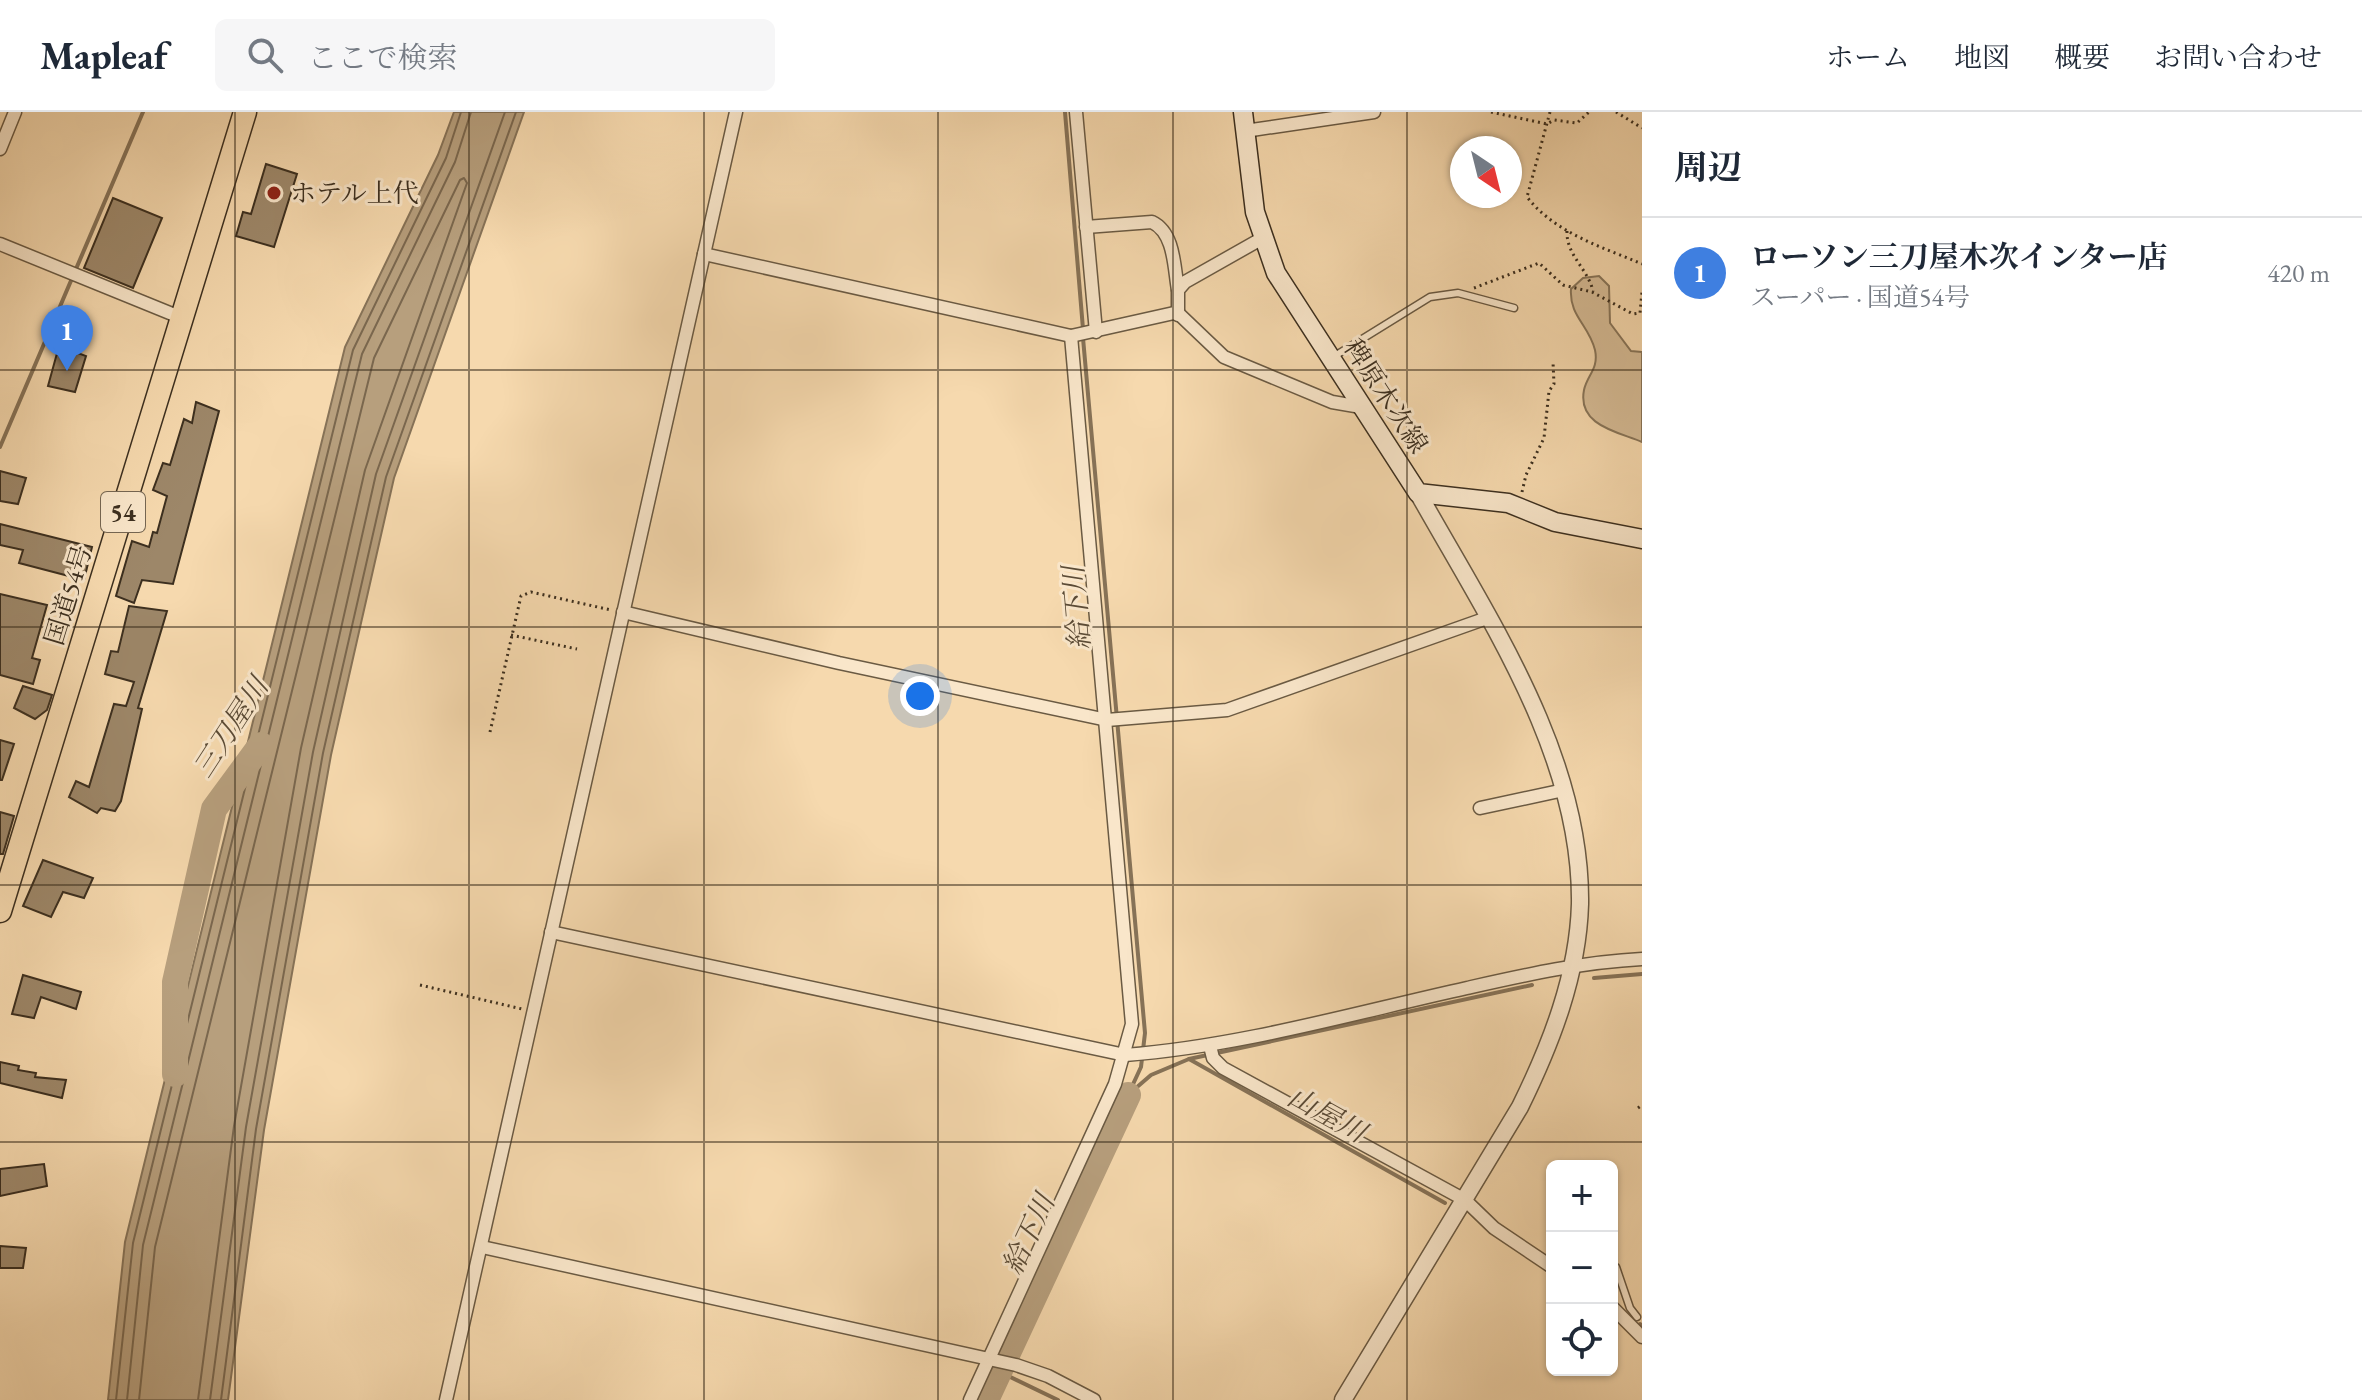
<!DOCTYPE html>
<html lang="ja">
<head>
<meta charset="utf-8">
<style>
  :root { --surface:#fff; --page:#f6f6f7; --text:#1f2937; --muted:#747a83; --line:#e0e1e3; --accent:#111827 }
  body { margin:0; font-family:"EB Garamond","Noto Serif JP",serif; background:var(--page); color:var(--text) }
  .controls { position:absolute; right:24px; bottom:24px; display:grid; overflow:hidden; border-radius:12px; box-shadow:0 2px 6px #0004 }
  .controls button { width:72px; height:72px; display:grid; place-items:center; padding:0; border:0; border-bottom:2px solid var(--line); background:var(--surface); color:var(--text); font:40px sans-serif }
  .compass { position:absolute; left:1450px; top:24px; width:72px; height:72px; border-radius:50%; background:var(--surface); box-shadow:0 2px 6px #0004; rotate:145deg }
  .you { position:absolute; left:920px; top:584px; width:28px; height:28px; margin:-20px; border:6px solid #fff; border-radius:50%; background:#1a73e8; box-shadow:0 0 0 12px #1a73e833 }
  .badge { display:grid; place-items:center; width:52px; height:52px; border-radius:50%; background:var(--accent); color:#fff; font-size:26px; font-weight:700 }
  .pin { position:absolute; translate:-50% -66px; filter:drop-shadow(0 2px 4px #0008) }
  .pin::after { content:''; position:absolute; top:42px; width:28px; height:24px; background:inherit; clip-path:polygon(0 0,100% 0,50% 100%) }
  .list { margin:0; padding:0; list-style:none }
  h2 { display:flex; justify-content:space-between; align-items:center; height:104px; margin:0; padding:0 32px; font-size:34px }
  h2 small { font-size:26px; font-weight:400; color:var(--muted) }
  .list li { display:grid; grid-template-columns:52px 1fr auto; gap:24px; align-items:center; box-sizing:border-box; height:112px; padding:0 32px; border-top:2px solid var(--line) }
  .list b { display:block; font-size:30px; white-space:nowrap }
  .list p { margin:0; font-size:26px; white-space:nowrap; color:var(--muted) }
  .list em { font-size:26px; font-style:normal; color:var(--muted) }
  .icon { flex:none; width:44px; height:44px; fill:none; stroke:currentColor; stroke-width:2; stroke-linecap:round; stroke-linejoin:round }
  .map { position:relative; flex:none; width:1642px; height:1288px; overflow:hidden }
  header { display:flex; align-items:center; gap:48px; box-sizing:border-box; height:112px; padding:0 40px; background:var(--surface); border-bottom:2px solid var(--line) }
  header strong { font-size:38px }
  nav { display:flex; gap:44px; margin-inline-start:auto; font-size:28px }
  .search { width:560px; height:72px; background:var(--page); display:flex; align-items:center; gap:20px; box-sizing:border-box; padding:0 28px; border-radius:12px; color:var(--muted); font-size:30px }
  main { display:flex }
  aside { flex:1; background:var(--surface) }
  .map>svg:first-child { display:block }
  .green { fill:#d6bc96; stroke:#89765a; stroke-width:2 }
  .water { fill:#b79f7d; stroke:#867257; stroke-width:2 }
  .lines { fill:none; stroke-linecap:round; stroke-linejoin:round }
  .shore { stroke:#7a674e; stroke-width:2 }
  .stream { stroke:#867257; stroke-width:4 }
  .river { stroke:#b79f7d; stroke-width:26 }
  .building { fill:#9d8769; stroke:#3c2f1f; stroke-width:2 }
  .service-casing { stroke:#6a5a43; stroke-width:9 }
  .minor-casing { stroke:#6a5a43; stroke-width:15 }
  .tertiary-casing { stroke:#6a5a43; stroke-width:19 }
  .secondary-casing { stroke:#3c2f1f; stroke-width:21 }
  .trunk-casing { stroke:#3c2f1f; stroke-width:25 }
  .path { stroke:#3c2f1f; stroke-width:3; stroke-dasharray:2 4; stroke-linecap:butt }
  .service { stroke:#f9e6ca; stroke-width:6 }
  .minor { stroke:#f9e6ca; stroke-width:12 }
  .tertiary { stroke:#f9e6ca; stroke-width:16 }
  .secondary { stroke:#f9e6ca; stroke-width:18 }
  .trunk { stroke:#f6d9ae; stroke-width:22 }
  .grid { fill:none; stroke:#3c2f1f; stroke-width:2; stroke-opacity:0.55 }
  .poi-dot { fill:#8f2418; stroke:#f9e6ca; stroke-width:3 }
  .labels { text-anchor:middle; dominant-baseline:central; stroke-width:6; stroke-linejoin:round; paint-order:stroke }
  .shield { fill:#f9e6ca; stroke:#756652; stroke-width:2 }
  .shield-label { font-size:24px; font-weight:bold; fill:#3c2f1f }
  .poi-label { font-size:26px; fill:#3c2f1f; stroke:#f9e6ca; text-anchor:start }
  .street-label { font-size:26px; fill:#3c2f1f; stroke:#f9e6ca }
  .water-label { font-size:28px; font-style:italic; fill:#5b4b36; stroke:#f9e6ca }
</style>
</head>
<body>
<header>
<strong>Mapleaf</strong>
<div class="search"><svg class="icon" aria-label="search" viewBox="0 0 24 24"><circle cx="10" cy="10" r="6"/><path d="M15 15l6 6"/></svg>ここで検索</div>
<nav><a>ホーム</a><a>地図</a><a>概要</a><a>お問い合わせ</a></nav>
</header>
<main>
<div class="map">
<svg width="1642" height="1288" viewBox="0 0 1642 1288">
  <rect width="100%" height="100%" fill="#f6d9ae"/>
  <filter id="stains"><feTurbulence type="fractalNoise" baseFrequency=".0025" numOctaves="4"/><feColorMatrix values="0 0 0 0 .2 0 0 0 0 .09 0 0 0 0 .02 0 0 0 .5 -.17"/></filter>
  <radialGradient id="worn" r=".72"><stop offset=".6" stop-color="#630" stop-opacity="0"/><stop offset="1" stop-color="#630" stop-opacity=".3"/></radialGradient>
  <!-- green -->
  <path class="green" d="M 1599,164 L 1609,174 L 1610,211 L 1631,239 L 1642,240 L 1642,330 C 1619,320 1577,314 1584,278 C 1587,263 1599,257 1595,238 C 1589,213 1569,204 1571,177 L 1583,166 Z"/>
  <!-- water -->
  <path class="water" d="M 454,0 L 524,0 L 394,366 L 331,643 L 264,1018 L 228,1288 L 108,1288 L 125,1130 L 345,235 L 438,43 Z"/>
  <g class="lines">
    <!-- shore -->
    <g class="shore">
      <path d="M 116,1288 L 133,1131 L 353,238 L 446,46 L 461,0"/>
      <path d="M 127,1288 L 143,1133 L 362,242 L 455,50 L 471,0"/>
      <path d="M 139,1288 L 155,1135 L 374,246 L 460,68 L 464,66 L 467,71 L 365,358 L 301,636 L 234,1014 L 198,1288"/>
      <path d="M 210,1288 L 246,1015 L 313,640 L 376,362 L 505,0"/>
      <path d="M 221,1288 L 256,1017 L 323,641 L 386,365 L 516,0"/>
    </g>
    <!-- stream -->
    <g class="stream">
      <path d="M 1065,0 L 1083,217"/>
      <path d="M 1083,226 L 1145,921 L 1141,955 L 1128,983"/>
      <path d="M 0,335 L 143,0"/>
      <path d="M 1594,866 L 1642,862"/>
      <path d="M 1189,947 L 1445,1091"/>
      <path d="M 1129,982 L 1151,963 L 1189,947 L 1532,873"/>
      <path d="M 1640,1212 L 1642,1214"/>
      <path d="M 998,1259 L 1058,1288"/>
    </g>
    <!-- river -->
    <g class="river">
      <path d="M 175,962 L 175,870 L 214,697 L 261,633"/>
      <path d="M 986,1288 L 1128,983"/>
    </g>
  </g>
  <!-- building -->
  <g class="building">
    <path d="M 266,52 L 297,62 L 274,135 L 236,124 L 243,100 L 251,102 Z"/>
    <path d="M 113,86 L 162,106 L 133,176 L 84,156 Z"/>
    <path d="M 59,234 L 86,244 L 75,280 L 48,274 Z"/>
    <path d="M 196,290 L 219,299 L 173,472 L 142,468 L 134,491 L 116,484 L 132,429 L 149,435 L 153,420 L 157,421 L 167,384 L 153,378 L 163,351 L 170,353 L 184,307 L 192,311 Z"/>
    <path d="M 0,359 L 26,366 L 18,392 L 0,389 Z"/>
    <path d="M 0,412 L 92,435 L 84,468 L 19,451 L 23,438 L 0,433 Z"/>
    <path d="M 0,482 L 47,493 L 32,546 L 40,548 L 33,572 L 0,563 Z"/>
    <path d="M 129,494 L 167,499 L 138,596 L 142,597 L 121,689 L 115,699 L 101,696 L 97,701 L 69,685 L 76,669 L 89,675 L 114,592 L 126,594 L 134,570 L 105,562 L 111,539 L 118,540 Z"/>
    <path d="M 23,574 L 52,583 L 47,598 L 35,607 L 14,596 Z"/>
    <path d="M 0,628 L 14,632 L 2,668 L 0,668 Z"/>
    <path d="M 0,700 L 14,704 L 3,742 L 0,742 Z"/>
    <path d="M 43,748 L 93,766 L 84,786 L 63,780 L 51,805 L 23,794 Z"/>
    <path d="M 23,863 L 81,880 L 76,897 L 41,885 L 34,906 L 12,902 Z"/>
    <path d="M 0,950 L 19,954 L 18,958 L 36,961 L 35,965 L 66,968 L 62,986 L 0,971 Z"/>
    <path d="M 44,1052 L 47,1074 L 0,1084 L 0,1057 Z"/>
    <path d="M 0,1134 L 26,1136 L 23,1156 L 0,1156 Z"/>
  </g>
  <g class="lines">
    <!-- service casing -->
    <g class="service-casing">
      <g id="service">
        <path d="M 1333,245 L 1430,185 L 1458,181 L 1514,196"/>
        <path d="M 1616,1155 L 1630,1196 L 1637,1205"/>
      </g>
    </g>
    <!-- minor casing -->
    <g class="minor-casing">
      <g id="minor">
        <path d="M 1076,0 L 1096,220"/>
        <path d="M 1245,19 L 1374,0"/>
        <path d="M 0,37 L 15,0"/>
        <path d="M 1086,115 L 1152,110 C 1175,121 1174,156 1178,178"/>
        <path d="M 0,132 L 182,206"/>
        <path d="M 704,142 L 1071,224 L 1174,201 L 1180,203 L 1224,245 L 1332,290 L 1361,295"/>
        <path d="M 1178,203 L 1178,178 L 1185,170 L 1261,127"/>
        <path d="M 623,500 L 839,551 L 1107,608 L 1227,598 L 1487,506"/>
        <path d="M 1480,696 L 1564,678"/>
        <path d="M 551,820 L 1125,943 C 1241,934 1354,901 1467,876 C 1525,863 1582,850 1642,847"/>
        <path d="M 1210,934 L 1213,946 L 1223,956 L 1465,1088 L 1494,1116 L 1552,1155"/>
        <path d="M 482,1135 L 1016,1253 L 1048,1264 L 1094,1288"/>
        <path d="M 1612,1195 L 1642,1225"/>
        <path d="M 446,1288 L 736,0"/>
        <path d="M 970,1288 L 1115,972 L 1132,912 L 1071,224"/>
      </g>
    </g>
    <!-- tertiary casing -->
    <g class="tertiary-casing">
      <path id="tertiary" d="M 1343,1288 L 1520,995 C 1551,932 1578,863 1580,792 C 1582,643 1488,506 1418,381"/>
    </g>
    <!-- secondary casing -->
    <g class="secondary-casing">
      <path id="secondary" d="M 1243,0 L 1255,100 L 1276,161 L 1418,381 L 1508,391 L 1555,410 L 1642,427"/>
    </g>
    <!-- trunk casing -->
    <g class="trunk-casing">
      <path id="trunk" d="M 0,799 L 245,0"/>
    </g>
    <!-- path -->
    <g class="path">
      <path d="M 1491,0 L 1547,12 L 1554,8 L 1577,11 L 1589,0"/>
      <path d="M 1550,0 L 1527,85 C 1555,121 1602,135 1642,152"/>
      <path d="M 1616,0 L 1642,16"/>
      <path d="M 1567,119 C 1566,143 1588,157 1593,179"/>
      <path d="M 1474,176 L 1539,151 L 1563,173 L 1592,180 L 1633,202 L 1640,201 L 1642,180"/>
      <path d="M 1522,380 L 1526,363 L 1544,326 L 1549,279 L 1554,272 L 1553,250"/>
      <path d="M 511,523 L 577,537"/>
      <path d="M 490,620 L 521,484 L 531,480 L 611,498"/>
      <path d="M 420,873 L 522,897"/>
      <path d="M 1638,996 L 1642,993"/>
    </g>
    <!-- service -->
    <use href="#service" class="service"/>
    <!-- minor -->
    <use href="#minor" class="minor"/>
    <!-- tertiary -->
    <use href="#tertiary" class="tertiary"/>
    <!-- secondary -->
    <use href="#secondary" class="secondary"/>
    <!-- trunk -->
    <use href="#trunk" class="trunk"/>
  </g>
  <!-- grid -->
  <path class="grid" d="M 235,0 L 235,1288M 469,0 L 469,1288M 704,0 L 704,1288M 938,0 L 938,1288M 1173,0 L 1173,1288M 1407,0 L 1407,1288M 0,258 L 1642,258M 0,515 L 1642,515M 0,773 L 1642,773M 0,1030 L 1642,1030"/>
  <!-- markers -->
  <circle class="poi-dot" cx="274" cy="81" r="8"/>
  <g class="labels">
    <!-- shield labels -->
    <rect class="shield" x="101" y="380" width="44" height="40" rx="6"/>
    <g class="shield-label">
      <text x="123" y="400">54</text>
    </g>
    <!-- poi labels -->
    <g class="poi-label">
      <text x="290" y="81">ホテル上代</text>
    </g>
    <!-- street labels -->
    <g class="street-label">
      <text transform="translate(1386 284) rotate(57)">稗原木次線</text>
      <text transform="translate(68 483) rotate(-73)">国道54号</text>
    </g>
    <!-- water labels -->
    <g class="water-label">
      <text transform="translate(1076 496) rotate(-95)">給下川</text>
      <text transform="translate(230 615) rotate(-57)">三刀屋川</text>
      <text transform="translate(1327 1002) rotate(29)">山屋川</text>
      <text transform="translate(1028 1122) rotate(-65)">給下川</text>
    </g>
  </g>
  <rect width="100%" height="100%" filter="url(#stains)"/>
  <rect width="100%" height="100%" fill="url(#worn)"/>
</svg>
<div class="controls">
<button>+</button>
<button>−</button>
<button><svg class="icon" aria-label="locate" viewBox="0 0 24 24"><circle cx="12" cy="12" r="6"/><path d="M12 2v4M12 18v4M2 12h4M18 12h4"/></svg></button>
</div>
<svg class="compass" viewBox="-18 -18 36 36"><path d="M0-13l5 13h-10z" fill="#e53935"/><path d="M0 13l5-13h-10z" fill="#747a83"/></svg>
<div class="you"></div>
<div class="pin badge" style="left:67px;top:259px;background:#3f7fe0">1</div>
</div>
<aside>
<h2>周辺<small></small></h2>
<ul class="list">
<li><span class="badge" style="background:#3f7fe0">1</span><div><b>ローソン三刀屋木次インター店</b><p>スーパー · 国道54号</p></div><em>420 m</em></li>
</ul>
</aside>
</main>
</body>
</html>
